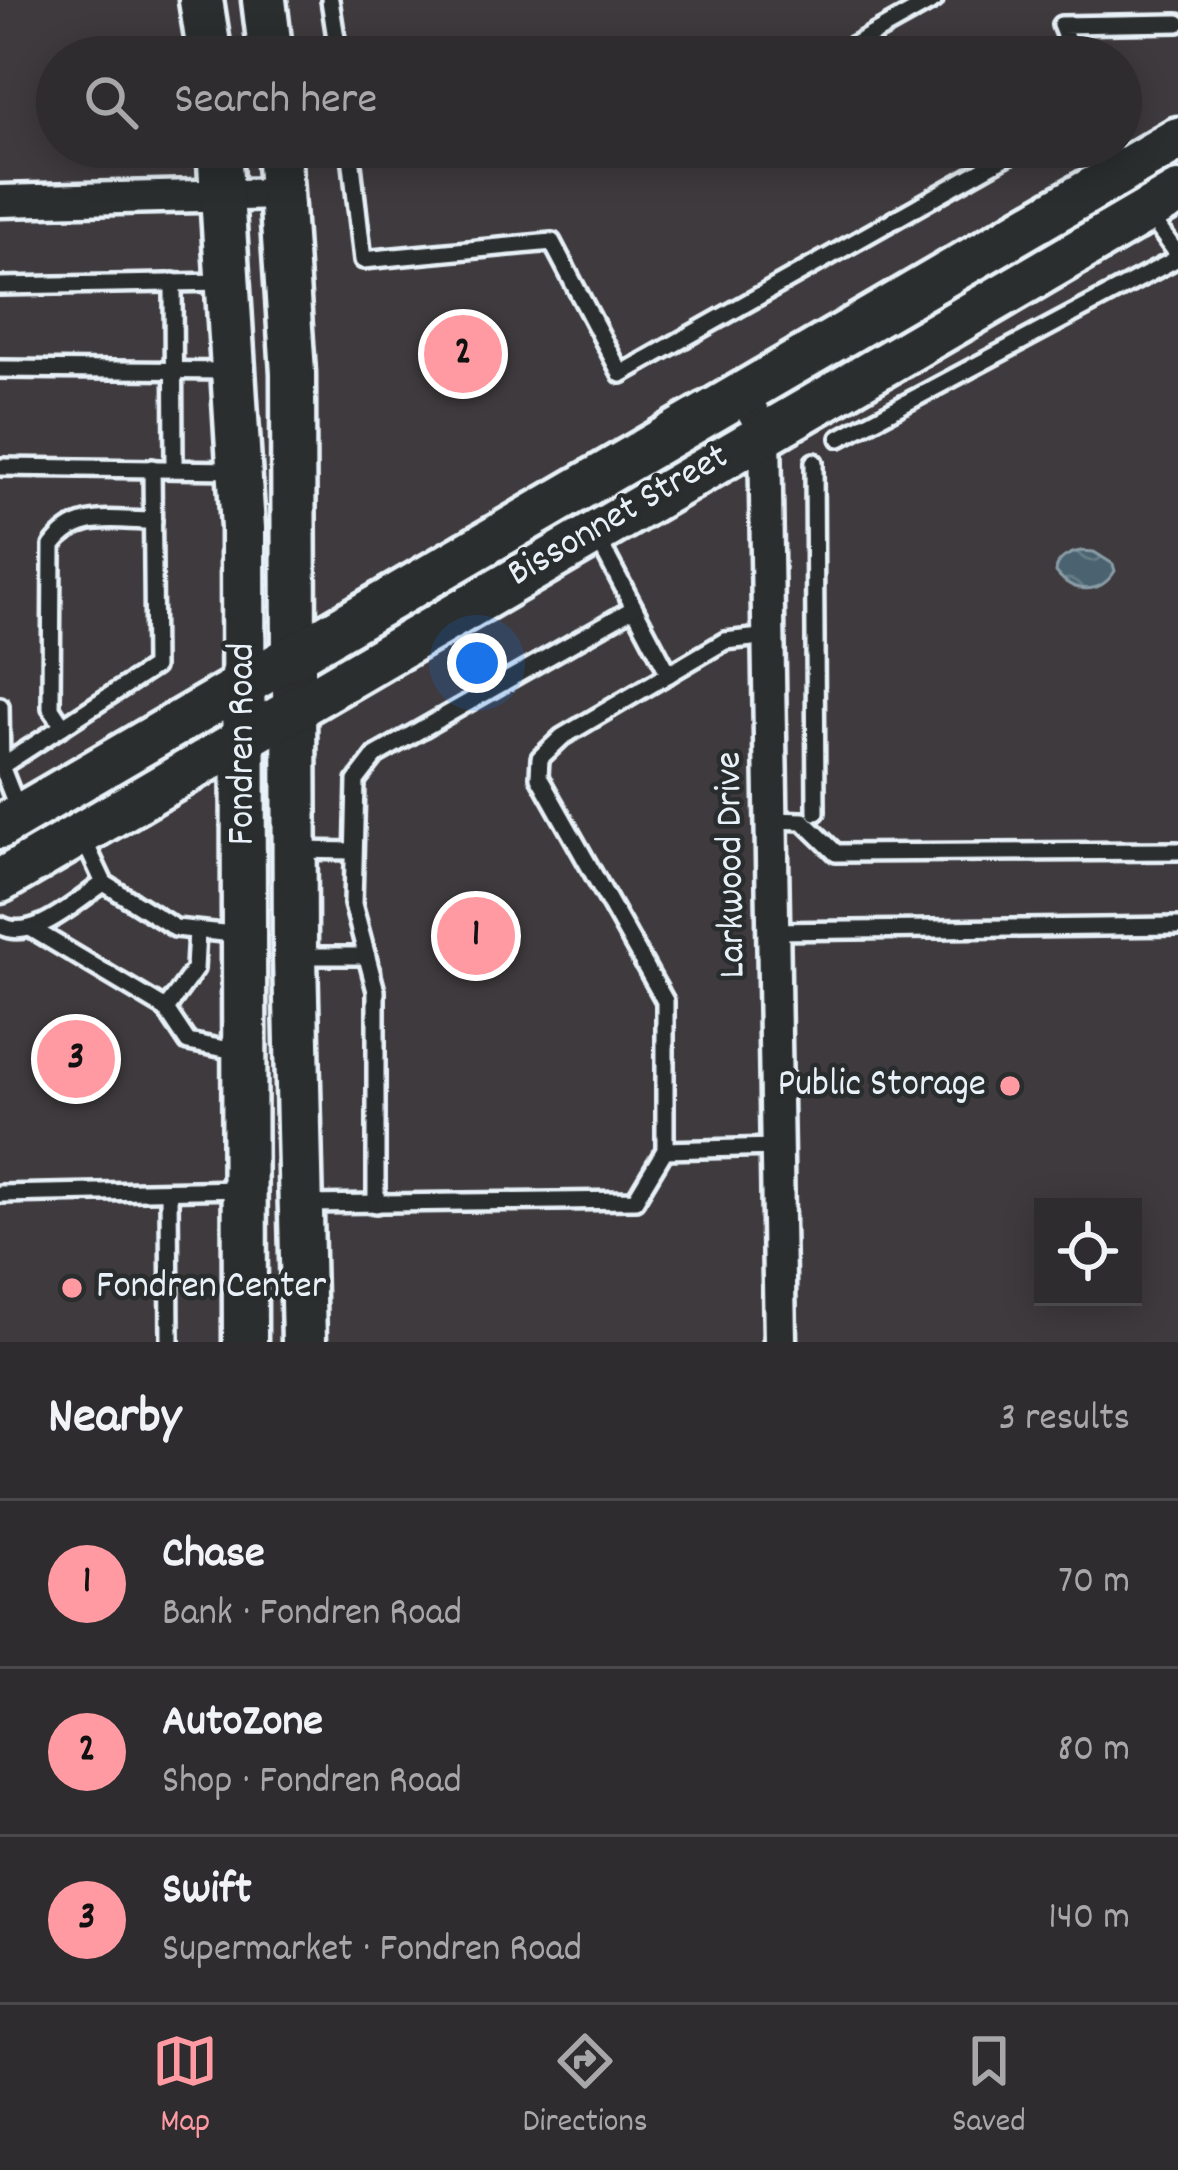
<!DOCTYPE html>
<html lang="en">
<head>
<meta charset="utf-8">
<style>
  :root { --surface:#2e2c2e; --page:#3a383a; --text:#f1f3f6; --muted:#a7a7aa; --line:#49484a; --accent:#ff9aa2 }
  body { margin:0; font-family:Dekko,sans-serif; background:var(--page); color:var(--text) }
  .controls { position:absolute; right:36px; bottom:36px; display:grid; overflow:hidden; border-radius:0px; box-shadow:0 6px 30px #0003 }
  .controls button { width:108px; height:108px; display:grid; place-items:center; padding:0; border:0; border-bottom:3px solid var(--line); background:var(--surface); color:var(--text); font:60px sans-serif }
  .you { position:absolute; left:477px; top:663px; width:42px; height:42px; margin:-30px; border:9px solid #fff; border-radius:50%; background:#1a73e8; box-shadow:0 0 0 18px #1a73e833 }
  .badge { display:grid; place-items:center; width:78px; height:78px; border-radius:50%; background:var(--accent); color:#111; font-size:39px; font-weight:700 }
  .pin { position:absolute; translate:-50% -50%; border:6px solid #fff; box-shadow:0 3px 12px #0006 }
  .list { margin:0; padding:0; list-style:none }
  h2 { display:flex; justify-content:space-between; align-items:center; height:156px; margin:0; padding:0 48px; font-size:51px }
  h2 small { font-size:39px; font-weight:400; color:var(--muted) }
  .list li { display:grid; grid-template-columns:78px 1fr auto; gap:36px; align-items:center; box-sizing:border-box; height:168px; padding:0 48px; border-top:3px solid var(--line) }
  .list b { display:block; font-size:45px; white-space:nowrap }
  .list p { margin:0; font-size:39px; white-space:nowrap; color:var(--muted) }
  .list em { font-size:39px; font-style:normal; color:var(--muted) }
  .icon { flex:none; width:66px; height:66px; fill:none; stroke:currentColor; stroke-width:2; stroke-linecap:round; stroke-linejoin:round }
  .map { position:relative; flex:none; width:1178px; height:1342px; overflow:hidden }
  .search { position:absolute; background:var(--surface); box-shadow:0 6px 30px #0003; left:36px; right:36px; top:36px; height:132px; display:flex; align-items:center; gap:30px; box-sizing:border-box; padding:0 42px; border-radius:66px; color:var(--muted); font-size:45px }
  .sheet { height:660px; background:var(--surface) }
  nav { display:flex; justify-content:space-around; align-items:center; box-sizing:border-box; height:168px; border-top:3px solid var(--line); background:var(--surface); font-size:33px; color:var(--muted) }
  nav a { display:grid; justify-items:center; gap:6px }
  nav .on { color:var(--accent) }
  .map>svg:first-child { display:block }
  .water { fill:url(#water-waves); stroke:#8a9ca6; stroke-width:3 }
  .lines { fill:none; stroke-linecap:round; stroke-linejoin:round }
  .service-casing { stroke:#e8f1f8; stroke-width:24 }
  .minor-casing { stroke:#e8f1f8; stroke-width:39 }
  .secondary-casing { stroke:#e8f1f8; stroke-width:51 }
  .service { stroke:#2a2d2e; stroke-width:15 }
  .minor { stroke:#2a2d2e; stroke-width:30 }
  .secondary { stroke:#2a2d2e; stroke-width:42 }
  .poi-dot { fill:#ff9aa2; stroke:#2a2d2e; stroke-width:4.5 }
  .labels { text-anchor:middle; dominant-baseline:central; stroke-width:9; stroke-linejoin:round; paint-order:stroke }
  .street-label { font-size:39px; fill:#e8f1f8; stroke:#2a2d2e }
  .poi-label { font-size:39px; fill:#e8f1f8; stroke:#2a2d2e; text-anchor:end }
</style>
</head>
<body>
<div class="map">
<svg width="1178" height="1342" viewBox="0 0 1178 1342">
  <defs>
    <pattern id="water-waves" width="16" height="10" patternUnits="userSpaceOnUse" patternTransform="scale(3)"><rect width="16" height="10" fill="#4b6470"/><path d="M0 5q4-4 8 0t8 0" fill="none" stroke="#657b85"/></pattern>
  </defs>
  <rect width="100%" height="100%" fill="#3e3a3d"/>
  <filter id="ink" filterUnits="userSpaceOnUse"><feTurbulence type="fractalNoise" baseFrequency=".00833" numOctaves="2"/><feDisplacementMap in="SourceGraphic" scale="24" xChannelSelector="R" yChannelSelector="G"/><feConvolveMatrix kernelMatrix="1 2 1 2 8 2 1 2 1" color-interpolation-filters="sRGB"/></filter>
  <g filter="url(#ink)">
    <!-- water -->
    <path class="water" d="M 1081,551 L 1094,552 L 1113,564 L 1115,571 C 1100,595 1073,594 1056,572 C 1056,559 1069,553 1081,551 Z"/>
    <g class="lines">
      <!-- service casing -->
      <g class="service-casing">
        <g id="service">
          <path d="M 330,0 L 339,57"/>
          <path d="M 832,57 L 934,0"/>
          <path d="M 1074,57 L 1061,25 L 1178,23"/>
          <path d="M 350,147 L 363,260 L 552,242 L 621,374 L 1023,147"/>
          <path d="M 1148,213 L 1178,255"/>
          <path d="M 173,282 L 174,468"/>
          <path d="M 0,286 L 225,282"/>
          <path d="M 0,369 L 231,371"/>
          <path d="M 840,438 L 1178,258"/>
          <path d="M 814,462 L 816,812"/>
          <path d="M 0,467 L 237,470"/>
          <path d="M 598,539 L 669,674"/>
          <path d="M 0,706 L 1,766 L 19,812"/>
          <path d="M 63,726 L 51,708 L 52,546 C 78,510 113,521 153,521"/>
          <path d="M 0,767 L 154,667 L 152,468"/>
          <path d="M 772,820 L 803,821 L 836,853 L 1178,851"/>
          <path d="M 296,850 L 353,851"/>
          <path d="M 104,883 L 175,928 L 243,935"/>
          <path d="M 0,925 C 33,944 77,900 104,883 L 82,836"/>
          <path d="M 32,929 L 166,1009 L 188,1042 L 241,1052"/>
          <path d="M 773,931 L 1178,926"/>
          <path d="M 298,956 L 367,956"/>
          <path d="M 166,1009 L 195,969 L 197,931"/>
          <path d="M 665,1150 L 776,1147"/>
          <path d="M 169,1191 L 170,1342"/>
          <path d="M 0,1194 L 243,1189"/>
          <path d="M 305,1204 L 635,1200 L 665,1150 L 665,1001 L 539,777 L 540,758 L 562,737 L 725,641 L 770,636"/>
          <path d="M 376,1204 L 376,991 L 353,904 L 356,781 L 376,755 L 634,608"/>
        </g>
      </g>
      <!-- minor casing -->
      <g class="minor-casing">
        <g id="minor">
          <path d="M 0,201 L 282,194"/>
          <path d="M 742,393 L 765,433 L 780,1342"/>
        </g>
      </g>
      <!-- secondary casing -->
      <g class="secondary-casing">
        <g id="secondary">
          <path d="M 201,0 L 210,57"/>
          <path d="M 264,0 L 271,57"/>
          <path d="M 219,147 L 243,528 L 245,1342"/>
          <path d="M 278,147 L 293,373 L 295,956 L 304,1342"/>
          <path d="M 0,827 L 1178,139"/>
          <path d="M 0,881 L 1178,193"/>
        </g>
      </g>
      <!-- service -->
      <use href="#service" class="service"/>
      <!-- minor -->
      <use href="#minor" class="minor"/>
      <!-- secondary -->
      <use href="#secondary" class="secondary"/>
    </g>
  </g>
  <!-- markers -->
  <g class="poi-dot">
    <circle cx="1010" cy="1086" r="12"/>
    <circle cx="72" cy="1288" r="12"/>
  </g>
  <g class="labels">
    <!-- street labels -->
    <g class="street-label">
      <text transform="translate(619 517) rotate(-30)">Bissonnet Street</text>
      <text transform="translate(244 744) rotate(-90)">Fondren Road</text>
      <text transform="translate(733 865) rotate(-91)">Larkwood Drive</text>
    </g>
    <!-- poi labels -->
    <g class="poi-label">
      <text x="986" y="1086">Public Storage</text>
      <text x="96" y="1288" text-anchor="start">Fondren Center</text>
    </g>
  </g>
</svg>
<div class="controls">
<button><svg class="icon" aria-label="locate" viewBox="0 0 24 24"><circle cx="12" cy="12" r="6"/><path d="M12 2v4M12 18v4M2 12h4M18 12h4"/></svg></button>
</div>
<div class="you"></div>
<div class="pin badge" style="left:476px;top:936px">1</div>
<div class="pin badge" style="left:463px;top:354px">2</div>
<div class="pin badge" style="left:76px;top:1059px">3</div>
<div class="search"><svg class="icon" aria-label="search" viewBox="0 0 24 24"><circle cx="10" cy="10" r="6"/><path d="M15 15l6 6"/></svg>Search here</div>
</div>
<section class="sheet">
<h2>Nearby<small>3 results</small></h2>
<ul class="list">
<li><span class="badge">1</span><div><b>Chase</b><p>Bank · Fondren Road</p></div><em>70 m</em></li>
<li><span class="badge">2</span><div><b>AutoZone</b><p>Shop · Fondren Road</p></div><em>80 m</em></li>
<li><span class="badge">3</span><div><b>Swift</b><p>Supermarket · Fondren Road</p></div><em>140 m</em></li>
</ul>
</section>
<nav>
<a class="on"><svg class="icon" aria-label="map" viewBox="0 0 24 24"><path d="M3 6l6-2 6 2 6-2v14l-6 2-6-2-6 2zM9 4v14M15 6v14"/></svg>Map</a>
<a><svg class="icon" aria-label="directions" viewBox="0 0 24 24"><path d="M12 3l9 9-9 9-9-9zM9 14v-3h6M13 9l2 2-2 2"/></svg>Directions</a>
<a><svg class="icon" aria-label="saved" viewBox="0 0 24 24"><path d="M7 4h10v16l-5-4-5 4z"/></svg>Saved</a>
</nav>
</body>
</html>
